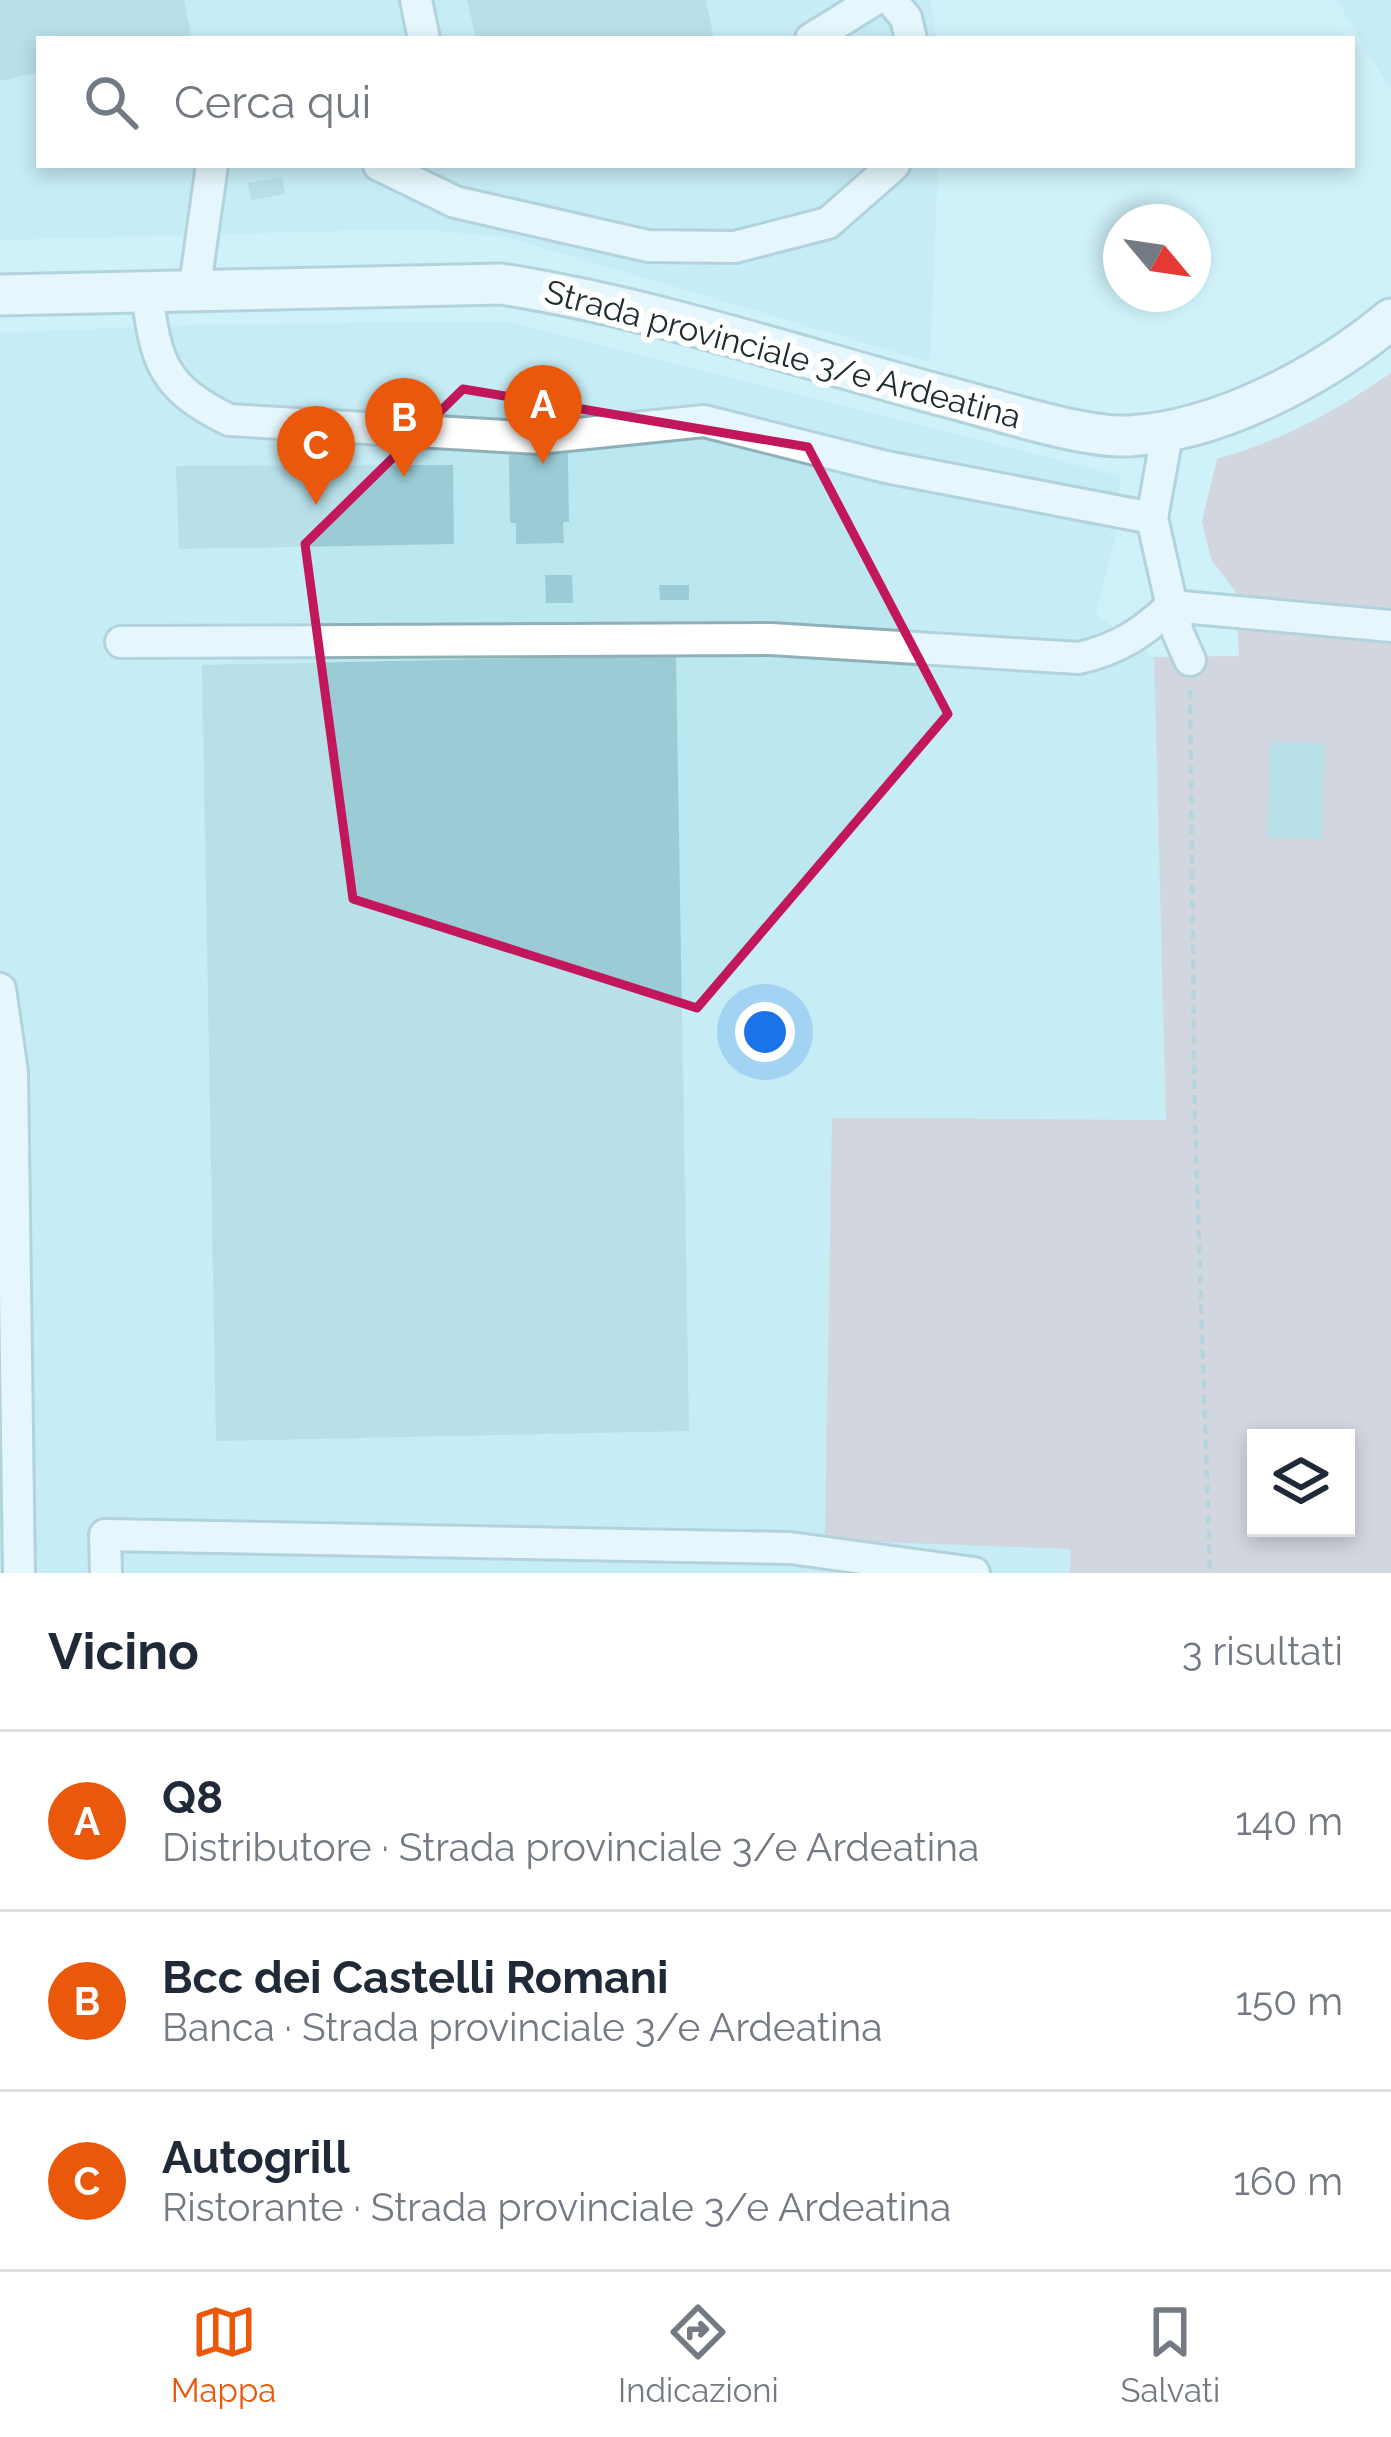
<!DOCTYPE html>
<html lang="it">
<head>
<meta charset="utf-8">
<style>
  :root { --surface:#fff; --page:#f6f6f7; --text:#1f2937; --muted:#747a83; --line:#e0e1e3; --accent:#ea580c }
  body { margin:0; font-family:Raleway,sans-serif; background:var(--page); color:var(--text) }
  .controls { position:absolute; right:36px; bottom:36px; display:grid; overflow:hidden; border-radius:0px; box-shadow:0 6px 18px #0003 }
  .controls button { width:108px; height:108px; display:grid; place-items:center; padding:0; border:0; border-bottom:3px solid var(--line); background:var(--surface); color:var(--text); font:60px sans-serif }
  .compass { position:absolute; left:1103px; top:204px; width:108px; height:108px; border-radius:50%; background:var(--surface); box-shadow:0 6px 18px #0003; rotate:119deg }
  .you { position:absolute; left:765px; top:1032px; width:42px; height:42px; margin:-30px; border:9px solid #fff; border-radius:50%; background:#1a73e8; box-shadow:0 0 0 18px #1a73e833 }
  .badge { display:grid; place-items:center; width:78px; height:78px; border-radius:50%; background:var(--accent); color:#fff; font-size:39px; font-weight:700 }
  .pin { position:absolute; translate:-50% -99px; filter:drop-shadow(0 3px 6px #0008) }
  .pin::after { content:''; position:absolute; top:63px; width:42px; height:36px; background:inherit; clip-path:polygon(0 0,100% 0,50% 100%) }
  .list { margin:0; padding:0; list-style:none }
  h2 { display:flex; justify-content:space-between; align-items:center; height:156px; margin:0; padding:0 48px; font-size:51px }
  h2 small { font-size:39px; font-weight:400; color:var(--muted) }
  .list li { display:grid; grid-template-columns:78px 1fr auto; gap:36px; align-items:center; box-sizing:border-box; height:180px; padding:0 48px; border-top:3px solid var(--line) }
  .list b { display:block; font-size:45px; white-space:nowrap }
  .list p { margin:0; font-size:39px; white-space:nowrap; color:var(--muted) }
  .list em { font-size:39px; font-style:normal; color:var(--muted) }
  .icon { flex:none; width:66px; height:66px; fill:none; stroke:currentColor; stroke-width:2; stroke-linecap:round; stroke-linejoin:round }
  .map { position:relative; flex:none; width:1391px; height:1573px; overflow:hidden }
  .search { position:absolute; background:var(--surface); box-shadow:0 6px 18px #0003; left:36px; right:36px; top:36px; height:132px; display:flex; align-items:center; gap:30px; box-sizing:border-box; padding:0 42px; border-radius:0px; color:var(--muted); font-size:45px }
  .sheet { height:696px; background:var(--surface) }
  nav { display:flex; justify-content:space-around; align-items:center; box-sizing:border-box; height:168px; border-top:3px solid var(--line); background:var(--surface); font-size:33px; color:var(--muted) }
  nav a { display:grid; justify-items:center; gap:6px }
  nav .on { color:var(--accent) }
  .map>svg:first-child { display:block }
  .built { fill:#bbe7f0 }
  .green { fill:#d4b7bc; fill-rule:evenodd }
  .building { fill:#9bccd6 }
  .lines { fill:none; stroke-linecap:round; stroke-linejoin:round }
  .minor-casing { stroke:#90b0b8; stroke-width:36 }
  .major-casing { stroke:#90b0b8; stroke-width:45 }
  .path { stroke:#96b2b8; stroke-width:4.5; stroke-dasharray:9 6; stroke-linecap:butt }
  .minor { stroke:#fff; stroke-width:30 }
  .major { stroke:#fff; stroke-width:39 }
  .marked { fill:none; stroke:#c2185b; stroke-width:9; stroke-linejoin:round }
  .labels { text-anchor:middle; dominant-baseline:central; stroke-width:12; stroke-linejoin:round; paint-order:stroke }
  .street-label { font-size:33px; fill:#202d30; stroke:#fff }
</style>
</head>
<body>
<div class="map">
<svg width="1391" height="1573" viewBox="0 0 1391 1573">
  <rect width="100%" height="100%" fill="#cff1f9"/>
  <!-- built -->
  <g class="built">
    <path d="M 0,0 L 930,0 L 937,39 L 39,39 L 39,165 L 938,165 L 930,362 L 506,237 L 416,229 L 0,240 Z"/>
    <path d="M 1337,0 L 1391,0 L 1391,90 Z"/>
    <path d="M 505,321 L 1120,476 L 1115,539 L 1096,614 L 1154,657 L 1167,1121 L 833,1118 L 1071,1549 L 1070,1573 L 0,1573 L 0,333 L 190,325 Z"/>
  </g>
  <!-- green -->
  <path class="green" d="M 1391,373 L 1391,1573 L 1070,1573 L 1071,1549 L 825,1540 L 832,1118 L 1166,1120 L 1154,657 L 1239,656 L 1235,591 L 1211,559 L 1202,521 L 1217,459 C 1282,441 1336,411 1391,373 ZM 1256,1438 L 1346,1438 L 1346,1528 L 1256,1528 Z"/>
  <!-- building -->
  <g class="building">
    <path d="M 0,0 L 184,0 L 192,39 L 39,39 L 39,72 L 0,81 Z"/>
    <path d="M 467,0 L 706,0 L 714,39 L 476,39 Z"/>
    <path d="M 282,177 L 285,194 L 251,200 L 248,183 Z"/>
    <path d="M 567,396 L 569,522 L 563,522 L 564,543 L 516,544 L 516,523 L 510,523 L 508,397 Z"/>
    <path d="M 453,465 L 454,544 L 179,549 L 176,466 Z"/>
    <path d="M 545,575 L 572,575 L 573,603 L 546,603 Z"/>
    <path d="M 659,585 L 689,585 L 689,600 L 660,600 Z"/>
    <path d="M 676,655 L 689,1431 L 216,1441 L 202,665 Z"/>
    <path d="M 1270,742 L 1325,743 L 1322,839 L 1267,838 Z"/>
  </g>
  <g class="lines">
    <!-- minor casing -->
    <g class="minor-casing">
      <g id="minor">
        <path d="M 416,0 L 424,39"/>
        <path d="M 891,0 L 906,18 L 911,39"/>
        <path d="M 811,39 L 874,0"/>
        <path d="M 379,165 L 455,202 L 648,246 L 735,247 L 828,223 L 894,165"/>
        <path d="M 147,293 C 156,362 162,387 229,420 L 538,438 L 704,421 L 886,467 L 1152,518"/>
        <path d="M 194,293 L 212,165"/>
        <path d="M 1168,429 L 1152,518 L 1178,633 L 1190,660"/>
        <path d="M 121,642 L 771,639 L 1079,658 C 1118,649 1143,633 1171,606 L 1391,626"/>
        <path d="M 0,989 L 12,1072 L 19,1573"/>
        <path d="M 106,1573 L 105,1535 L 790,1548 L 974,1573"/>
      </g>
    </g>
    <!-- major casing -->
    <g class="major-casing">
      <path id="major" d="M 0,295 L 501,284 C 655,308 801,358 951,398 C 998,410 1082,438 1129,436 C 1220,431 1322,376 1391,319"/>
    </g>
    <!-- path -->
    <path class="path" d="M 1190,690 L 1195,1121 L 1210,1573"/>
    <!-- minor -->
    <use href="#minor" class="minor"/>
    <!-- major -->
    <use href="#major" class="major"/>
  </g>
  <!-- marked area -->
  <path d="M0 0H1391V1573H0ZM 463,389 L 808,447 L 948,714 L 697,1008 L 353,899 L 305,544 Z" fill="#cff1f9" fill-opacity=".55" fill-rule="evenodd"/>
  <path class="marked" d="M 463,389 L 808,447 L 948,714 L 697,1008 L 353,899 L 305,544 Z"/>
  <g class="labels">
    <!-- street labels -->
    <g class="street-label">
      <text transform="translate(783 354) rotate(15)">Strada provinciale 3/e Ardeatina</text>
    </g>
  </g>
</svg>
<div class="controls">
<button><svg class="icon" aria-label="layers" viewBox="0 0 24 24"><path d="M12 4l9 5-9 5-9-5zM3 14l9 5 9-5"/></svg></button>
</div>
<svg class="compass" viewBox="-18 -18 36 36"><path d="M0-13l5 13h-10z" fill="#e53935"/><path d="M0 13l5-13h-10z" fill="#747a83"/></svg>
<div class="you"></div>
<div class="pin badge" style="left:543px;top:464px">A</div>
<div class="pin badge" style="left:404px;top:477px">B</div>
<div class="pin badge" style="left:316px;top:505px">C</div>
<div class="search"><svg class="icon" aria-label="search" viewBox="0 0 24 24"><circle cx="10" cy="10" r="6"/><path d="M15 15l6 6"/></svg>Cerca qui</div>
</div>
<section class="sheet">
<h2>Vicino<small>3 risultati</small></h2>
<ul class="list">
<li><span class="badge">A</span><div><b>Q8</b><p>Distributore · Strada provinciale 3/e Ardeatina</p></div><em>140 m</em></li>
<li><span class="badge">B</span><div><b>Bcc dei Castelli Romani</b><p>Banca · Strada provinciale 3/e Ardeatina</p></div><em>150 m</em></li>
<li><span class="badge">C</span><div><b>Autogrill</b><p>Ristorante · Strada provinciale 3/e Ardeatina</p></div><em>160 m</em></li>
</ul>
</section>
<nav>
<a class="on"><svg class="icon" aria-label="map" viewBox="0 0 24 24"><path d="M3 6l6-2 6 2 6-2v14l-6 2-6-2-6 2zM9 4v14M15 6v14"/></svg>Mappa</a>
<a><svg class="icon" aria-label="directions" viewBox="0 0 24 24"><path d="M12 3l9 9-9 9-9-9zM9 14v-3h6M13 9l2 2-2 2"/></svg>Indicazioni</a>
<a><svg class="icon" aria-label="saved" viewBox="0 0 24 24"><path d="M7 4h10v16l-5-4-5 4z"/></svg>Salvati</a>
</nav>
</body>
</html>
